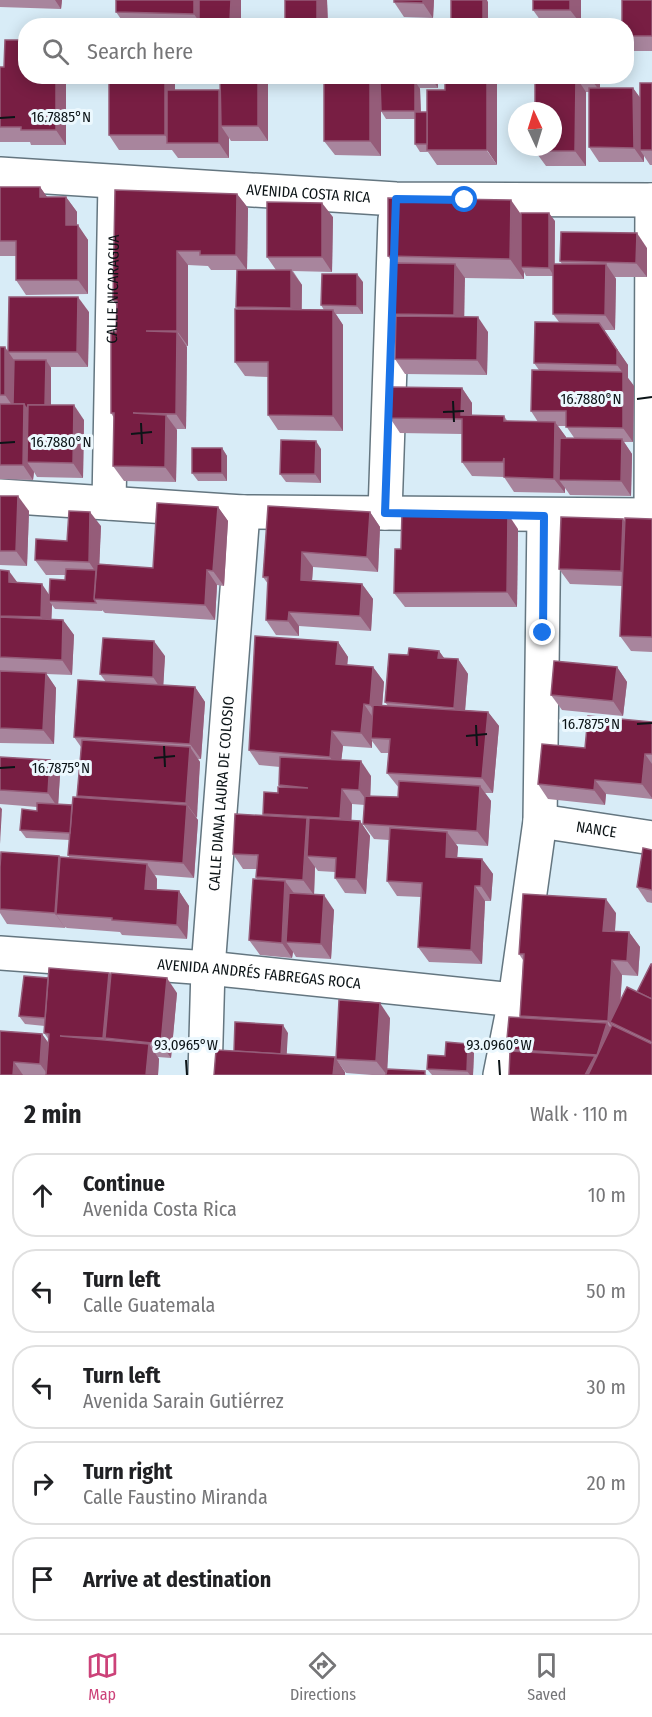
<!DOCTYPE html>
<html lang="en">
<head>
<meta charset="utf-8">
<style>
  :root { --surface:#fff; --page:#f2f2f2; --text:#202124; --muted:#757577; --line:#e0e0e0; --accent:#cc4279 }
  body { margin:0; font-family:"Fira Sans Condensed",sans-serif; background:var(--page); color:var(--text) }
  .compass { position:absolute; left:508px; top:102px; width:54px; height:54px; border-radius:50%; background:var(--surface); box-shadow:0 3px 15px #0003; rotate:356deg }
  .stop { position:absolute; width:18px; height:18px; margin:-14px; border:4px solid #1a73e8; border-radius:50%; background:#fff }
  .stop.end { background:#1a73e8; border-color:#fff; box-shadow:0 2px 6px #0008 }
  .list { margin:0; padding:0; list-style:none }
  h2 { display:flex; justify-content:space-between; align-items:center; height:78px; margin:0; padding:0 24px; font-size:26px }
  h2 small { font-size:20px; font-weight:400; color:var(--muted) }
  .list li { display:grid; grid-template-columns:39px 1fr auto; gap:18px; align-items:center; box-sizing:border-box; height:84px; margin:0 12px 12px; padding:0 12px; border:2px solid var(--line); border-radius:24px }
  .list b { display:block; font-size:22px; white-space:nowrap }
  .list p { margin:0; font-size:20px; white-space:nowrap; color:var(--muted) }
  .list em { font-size:20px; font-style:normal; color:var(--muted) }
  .icon { flex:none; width:33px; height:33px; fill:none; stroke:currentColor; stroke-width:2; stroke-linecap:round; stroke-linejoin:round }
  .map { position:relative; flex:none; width:652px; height:1075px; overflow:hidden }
  .search { position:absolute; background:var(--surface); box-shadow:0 3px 15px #0003; left:18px; right:18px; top:18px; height:66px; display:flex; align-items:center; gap:15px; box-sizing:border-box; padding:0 21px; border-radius:24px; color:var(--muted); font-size:22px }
  .sheet { height:558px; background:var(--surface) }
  nav { display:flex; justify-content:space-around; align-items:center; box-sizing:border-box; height:84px; border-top:2px solid var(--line); background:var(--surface); font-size:16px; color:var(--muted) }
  nav a { display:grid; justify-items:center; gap:3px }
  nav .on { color:var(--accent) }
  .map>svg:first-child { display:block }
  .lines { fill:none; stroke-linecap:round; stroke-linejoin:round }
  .minor-casing { stroke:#647680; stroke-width:36 }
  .minor { stroke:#fff; stroke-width:33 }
  .wall { fill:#a8859d; fill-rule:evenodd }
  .shaded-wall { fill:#955c79 }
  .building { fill:#781e43; stroke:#955c79; stroke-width:1.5 }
  .route { stroke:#1a73e8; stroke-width:8 }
  .ticks { fill:none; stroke:#0c1417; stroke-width:2 }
  .labels { text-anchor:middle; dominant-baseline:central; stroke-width:6; stroke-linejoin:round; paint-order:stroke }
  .street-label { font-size:15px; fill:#0c1417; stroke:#ecf8fe }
  .ticks-label { font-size:15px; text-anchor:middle; fill:#0c1417; stroke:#ecf8fe; stroke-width:6; stroke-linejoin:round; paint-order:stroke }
</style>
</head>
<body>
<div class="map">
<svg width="652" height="1075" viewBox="0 0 652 1075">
  <rect width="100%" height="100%" fill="#d8ecf7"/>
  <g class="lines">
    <!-- minor casing -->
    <g class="minor-casing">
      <g id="minor">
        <path id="s1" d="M 0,174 L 396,199 L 652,200"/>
        <path d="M 0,496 L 243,512 L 652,515"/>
        <path id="s2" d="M 109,503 L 115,182"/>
        <path d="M 385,513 L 395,219"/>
        <path d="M 651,515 L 652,200"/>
        <path id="s3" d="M 540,821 L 652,838"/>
        <path id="s4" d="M 0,953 L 208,968 L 515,1000"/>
        <path id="s5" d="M 205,1075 L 208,968 L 243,512"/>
        <path d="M 500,1075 L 515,1000 L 540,821 L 544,516"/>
      </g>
    </g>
    <!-- minor -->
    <use href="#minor" class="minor"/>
  </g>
  <!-- wall -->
  <g class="wall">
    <path d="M 0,0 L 62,0 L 61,9 L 0,7 Z"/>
    <path d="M 116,0 L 241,0 L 241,26 L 109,26 L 123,22 L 116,12 Z"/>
    <path d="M 285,0 L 327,0 L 328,26 L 290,26 L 285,19 Z"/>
    <path d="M 434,0 L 433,18 L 404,17 L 394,2 Z"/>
    <path d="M 581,0 L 581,24 L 543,24 L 533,10 Z"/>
    <path d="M 652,0 L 652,51 L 633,51 L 627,42 L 627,26 Z"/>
    <path d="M 20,40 L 22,43 L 66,145 L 31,145 L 30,142 L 0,142 L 0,67 L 4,67 Z"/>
    <path d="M 109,76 L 175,76 L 175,90 L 219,90 L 220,93 L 220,76 L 268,76 L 268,141 L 231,141 L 229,138 L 229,158 L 178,158 L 172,150 L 119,150 L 109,135 Z"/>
    <path d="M 324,76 L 438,76 L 438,88 L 420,88 L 420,89 L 421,112 L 427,112 L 445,90 L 497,165 L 437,165 L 428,152 L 420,152 L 415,144 L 415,119 L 386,119 L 381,111 L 381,156 L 335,155 L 324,141 Z"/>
    <path d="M 535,76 L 600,76 L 600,88 L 633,88 L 640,98 L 652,83 L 652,165 L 650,165 L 644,156 L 644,162 L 599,162 L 589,147 L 589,92 L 586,92 L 586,166 L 546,166 L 535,151 Z"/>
    <path d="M 0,187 L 40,187 L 47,197 L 66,197 L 77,212 L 77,225 L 88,240 L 88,294 L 26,295 L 16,280 L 16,256 L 0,256 Z"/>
    <path d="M 237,194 L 248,208 L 247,270 L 211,270 L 208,266 L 188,265 L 188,346 L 186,346 L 187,347 L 186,429 L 176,429 L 177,430 L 176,482 L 124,481 L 113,466 L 114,418 L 111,413 L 116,332 L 117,306 L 113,300 Z"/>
    <path d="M 521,214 L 555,221 L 555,264 L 562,264 L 560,261 L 647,248 L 647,277 L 615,277 L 616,279 L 615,330 L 604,330 L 628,365 L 628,378 L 634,386 L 633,442 L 624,442 L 632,454 L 631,496 L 570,495 L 565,488 L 565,493 L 514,492 L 504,477 L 472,476 L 462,462 L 462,434 L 400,433 L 390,418 L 462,388 L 472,403 L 472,415 L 504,416 L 508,422 L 538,422 L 531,411 L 539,370 L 534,363 L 559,322 L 553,314 L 553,276 L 526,276 L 524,272 L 524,279 L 464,278 L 464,317 L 488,332 L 487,375 L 405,374 L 395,359 L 396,317 L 394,314 L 394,266 L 388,256 ZM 558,426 L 566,426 L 575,439 L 566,439 L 566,437 Z"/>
    <path d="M 333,217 L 332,272 L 293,271 L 302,285 L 302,310 L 324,310 L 321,305 L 363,282 L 363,314 L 336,314 L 343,325 L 343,431 L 278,430 L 268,415 L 268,377 L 245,376 L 235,362 L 238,309 L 236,307 L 276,270 L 267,257 Z"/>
    <path d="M 89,312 L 88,367 L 51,367 L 51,405 L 84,420 L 83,478 L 37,477 L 34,472 L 33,480 L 0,479 L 0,347 L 8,351 Z"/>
    <path d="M 222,448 L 227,456 L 227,481 L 198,481 L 192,473 Z"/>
    <path d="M 321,449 L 321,483 L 286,482 L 280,474 Z"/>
    <path d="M 0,496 L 29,511 L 27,566 L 0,565 Z"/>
    <path d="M 268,506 L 370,512 L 380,527 L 378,572 L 313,567 L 312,581 L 362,584 L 373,599 L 371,631 L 299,626 L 299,636 L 276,635 L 266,620 L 268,584 L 263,577 Z"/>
    <path d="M 218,507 L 228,521 L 224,586 L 217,585 L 215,620 L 105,613 L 102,610 L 102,611 L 55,609 L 52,605 L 51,620 L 63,620 L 74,635 L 72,675 L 46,674 L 56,688 L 54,744 L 0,743 L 0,570 L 18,583 L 50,595 L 65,580 L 66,575 L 46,575 L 35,560 L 67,541 L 101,526 L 99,564 L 153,568 Z"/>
    <path d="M 652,519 L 652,652 L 631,651 L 620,636 L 622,586 L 570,584 L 559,569 L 625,522 Z"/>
    <path d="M 518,529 L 517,607 L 405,607 L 394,593 L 401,549 Z"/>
    <path d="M 338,642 L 348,657 L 347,665 L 373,667 L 384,682 L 382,706 L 388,706 L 385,702 L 408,655 L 439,651 L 444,658 L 458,659 L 468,674 L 465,710 L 488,712 L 499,726 L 493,793 L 485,793 L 491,801 L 488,846 L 456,844 L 458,847 L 457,858 L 482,859 L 493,874 L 491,901 L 485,901 L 482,964 L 429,962 L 418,947 L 421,897 L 397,896 L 387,881 L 389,840 L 374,839 L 363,824 L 365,805 L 352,804 L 351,821 L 360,821 L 370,836 L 366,894 L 345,893 L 335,878 L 335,872 L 318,871 L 315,867 L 314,895 L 334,910 L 331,959 L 296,957 L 293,952 L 292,958 L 260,955 L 249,940 L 257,879 L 256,877 L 257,869 L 243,869 L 233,854 L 264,815 L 263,814 L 278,793 L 280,787 L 279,785 L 280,767 L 259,765 L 249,750 ZM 372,741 L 381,753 L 389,753 L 387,773 L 399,788 L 398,797 L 370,796 L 371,776 L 341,760 L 343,746 L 372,748 Z"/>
    <path d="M 165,656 L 163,685 L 195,687 L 205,702 L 201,759 L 198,759 L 200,762 L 196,818 L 198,820 L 194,878 L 155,875 L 157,879 L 157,890 L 179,891 L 189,906 L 187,939 L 122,935 L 120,932 L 67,928 L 65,927 L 65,928 L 7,924 L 0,913 L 0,854 L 1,855 L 59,856 L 60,858 L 70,858 L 68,855 L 70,840 L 26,838 L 20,830 L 37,811 L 37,807 L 0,804 L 0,757 L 50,760 L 60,775 L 58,804 L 72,805 L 79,798 L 77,796 L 81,747 L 74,737 L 106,682 L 100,674 Z"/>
    <path d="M 617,667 L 627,682 L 623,716 L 562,710 L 551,695 Z"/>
    <path d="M 652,722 L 652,799 L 606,794 L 605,805 L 548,799 L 538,784 L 585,748 Z"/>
    <path d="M 652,850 L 652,903 L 647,902 L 637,887 Z"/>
    <path d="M 616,913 L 615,931 L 629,932 L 640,947 L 638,976 L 622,975 L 620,1002 L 637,992 L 652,964 L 652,1075 L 510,1054 L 506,1049 L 521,1018 L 520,1016 L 523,960 L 519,954 Z"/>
    <path d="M 109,973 L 111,975 L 177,993 L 171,1058 L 158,1057 L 159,1059 L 158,1075 L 0,1075 L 42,1034 L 48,1043 L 49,1040 L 44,1033 L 45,1026 L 25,1024 L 19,1016 L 48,978 Z"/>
    <path d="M 390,1018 L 387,1069 L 428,1075 L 372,1075 L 346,1073 L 336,1059 Z"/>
    <path d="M 474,1052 L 473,1075 L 432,1075 L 427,1069 L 445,1056 Z"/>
  </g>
  <!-- shaded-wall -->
  <g class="shaded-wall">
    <path d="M 55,0 L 62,0 L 61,9 Z"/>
    <path d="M 194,0 L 209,0 L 199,19 L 203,26 L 202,26 L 194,14 Z"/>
    <path d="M 231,0 L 241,0 L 241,26 L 234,26 L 230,20 Z"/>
    <path d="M 317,0 L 327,0 L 328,26 L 321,26 L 317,19 Z"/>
    <path d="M 423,0 L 434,0 L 433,18 L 423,3 Z"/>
    <path d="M 483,0 L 487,0 L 488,2 L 488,26 L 483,26 Z"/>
    <path d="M 570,0 L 581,0 L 581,24 L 570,10 Z"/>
    <path d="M 56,76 L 66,76 L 66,145 L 56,130 Z"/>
    <path d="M 165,76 L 175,76 L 175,143 L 170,143 L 165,135 Z"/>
    <path d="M 258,76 L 268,76 L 268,141 L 258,126 Z"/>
    <path d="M 370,76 L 375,76 L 381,85 L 381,156 L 370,141 Z"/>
    <path d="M 430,76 L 438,76 L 438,88 Z"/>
    <path d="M 487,76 L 497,76 L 497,165 L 487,150 Z"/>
    <path d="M 600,76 L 600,91 L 589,77 Z"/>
    <path d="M 576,77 L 586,92 L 586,166 L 575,151 Z"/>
    <path d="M 415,81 L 420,89 L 421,119 L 415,111 Z"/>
    <path d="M 633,88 L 644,103 L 640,150 L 644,156 L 644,162 L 634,148 Z"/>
    <path d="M 219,90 L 229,105 L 221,126 L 229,138 L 229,158 L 219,143 Z"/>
    <path d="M 40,187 L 50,201 L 40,197 Z"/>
    <path d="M 237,194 L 248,208 L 247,270 L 236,255 Z"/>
    <path d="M 66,197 L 77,212 L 77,240 L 66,225 Z"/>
    <path d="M 511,200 L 525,220 L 521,267 L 524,272 L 524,279 L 510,259 Z"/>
    <path d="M 322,203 L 333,217 L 332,272 L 322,257 Z"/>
    <path d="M 549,213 L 555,221 L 554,276 L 549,268 Z"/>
    <path d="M 78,225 L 88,240 L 88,294 L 78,280 Z"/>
    <path d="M 637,233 L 647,248 L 647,277 L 636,263 Z"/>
    <path d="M 177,251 L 188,265 L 188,346 L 177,331 Z"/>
    <path d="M 455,264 L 465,278 L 464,330 L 454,315 Z"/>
    <path d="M 606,264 L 616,279 L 615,330 L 605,315 Z"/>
    <path d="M 291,270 L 302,285 L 301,322 L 291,308 Z"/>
    <path d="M 357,274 L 363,282 L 363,314 L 357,306 Z"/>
    <path d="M 78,297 L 89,312 L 88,367 L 77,352 Z"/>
    <path d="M 333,310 L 343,325 L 343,431 L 333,416 Z"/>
    <path d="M 478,317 L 488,332 L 487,375 L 477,360 Z"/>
    <path d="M 599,323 L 628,365 L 628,378 L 634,386 L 633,442 L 623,428 L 623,373 L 617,365 Z"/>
    <path d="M 177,332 L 187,347 L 186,429 L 176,414 Z"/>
    <path d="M 5,347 L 16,363 L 14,408 L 5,395 Z"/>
    <path d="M 46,360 L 51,368 L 51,416 L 45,408 Z"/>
    <path d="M 462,388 L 472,403 L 472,430 L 461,415 Z"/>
    <path d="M 24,404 L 34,419 L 27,462 L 34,472 L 33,480 L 23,465 Z"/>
    <path d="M 74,405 L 84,420 L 83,478 L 73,463 Z"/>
    <path d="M 166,415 L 177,430 L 176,482 L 165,467 Z"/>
    <path d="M 555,422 L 566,437 L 565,480 L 559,480 L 565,488 L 565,493 L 554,479 Z"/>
    <path d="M 622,439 L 632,454 L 631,496 L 621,481 Z"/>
    <path d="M 316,441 L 321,449 L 321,483 L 315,474 Z"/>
    <path d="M 222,448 L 227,456 L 227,481 L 222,473 Z"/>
    <path d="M 18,496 L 29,511 L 27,566 L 16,551 Z"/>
    <path d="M 218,507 L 228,521 L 224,586 L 213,571 Z"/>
    <path d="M 90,512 L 101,526 L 99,573 L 97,574 L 89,562 Z"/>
    <path d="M 370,512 L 380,527 L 378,572 L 367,557 Z"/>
    <path d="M 508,514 L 518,529 L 517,607 L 507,592 Z"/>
    <path d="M 623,519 L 633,534 L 631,586 L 621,571 Z"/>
    <path d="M 302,552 L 313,567 L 311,595 L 301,580 Z"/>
    <path d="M 207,570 L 217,585 L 215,620 L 205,605 Z"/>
    <path d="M 9,571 L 20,586 L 9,582 Z"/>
    <path d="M 42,584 L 52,599 L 49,601 L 52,605 L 51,632 L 41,617 Z"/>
    <path d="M 362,584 L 373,599 L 371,631 L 360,616 Z"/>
    <path d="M 289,612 L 299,626 L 299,636 L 288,621 Z"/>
    <path d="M 63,620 L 74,635 L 72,675 L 62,660 Z"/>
    <path d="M 154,641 L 165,656 L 163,692 L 153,677 Z"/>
    <path d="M 338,642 L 348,657 L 346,678 L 336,664 Z"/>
    <path d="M 439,651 L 449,665 L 438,658 Z"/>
    <path d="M 458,659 L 468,674 L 464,723 L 454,708 Z"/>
    <path d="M 373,667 L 384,682 L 381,720 L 370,705 Z"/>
    <path d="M 617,667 L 627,682 L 623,716 L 613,701 Z"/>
    <path d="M 46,673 L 56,688 L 54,744 L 43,730 Z"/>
    <path d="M 195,687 L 205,702 L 201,759 L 190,744 Z"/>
    <path d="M 364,704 L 374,719 L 371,738 L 372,741 L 372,748 L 361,733 Z"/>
    <path d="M 488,712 L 499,726 L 493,793 L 482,778 Z"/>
    <path d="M 332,731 L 343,746 L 340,772 L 330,757 Z"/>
    <path d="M 190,747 L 200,762 L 197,818 L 186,803 Z"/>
    <path d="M 645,754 L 652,764 L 652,798 L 642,784 Z"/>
    <path d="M 50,760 L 60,775 L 58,808 L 48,793 Z"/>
    <path d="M 361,761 L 371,776 L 370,805 L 359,790 Z"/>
    <path d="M 595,780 L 606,794 L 605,805 L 594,790 Z"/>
    <path d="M 480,786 L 491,801 L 488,846 L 477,831 Z"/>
    <path d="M 342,789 L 352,804 L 351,833 L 340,818 Z"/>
    <path d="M 187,805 L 198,820 L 194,878 L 183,863 Z"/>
    <path d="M 0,807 L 2,809 L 0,844 Z"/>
    <path d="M 307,818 L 318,833 L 307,856 L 315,867 L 314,895 L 303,880 Z"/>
    <path d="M 360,821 L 370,836 L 366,894 L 356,879 Z"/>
    <path d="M 447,832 L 458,847 L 456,872 L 446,857 Z"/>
    <path d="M 59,856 L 70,871 L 56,914 L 65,928 L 55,913 Z"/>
    <path d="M 482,859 L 493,874 L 491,901 L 481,886 Z"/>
    <path d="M 147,864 L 157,879 L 156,904 L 145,889 Z"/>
    <path d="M 285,881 L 296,896 L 286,942 L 293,952 L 292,958 L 282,943 Z"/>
    <path d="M 475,886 L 485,901 L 482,964 L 471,950 Z"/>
    <path d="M 179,891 L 189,906 L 187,939 L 177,925 Z"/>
    <path d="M 324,895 L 334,910 L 331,959 L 321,944 Z"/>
    <path d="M 606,899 L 616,913 L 614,945 L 603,931 Z"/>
    <path d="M 629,932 L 640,947 L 638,976 L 627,961 Z"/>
    <path d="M 612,960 L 622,975 L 619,1026 L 610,1022 L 618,1033 L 618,1036 L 608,1021 Z"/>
    <path d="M 109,973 L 120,988 L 105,1038 L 114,1051 L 114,1053 L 103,1038 Z"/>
    <path d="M 167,978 L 177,993 L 171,1058 L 161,1044 Z"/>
    <path d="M 380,1003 L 390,1018 L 387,1075 L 376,1061 Z"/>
    <path d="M 607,1023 L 618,1038 L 607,1070 L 597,1055 Z"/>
    <path d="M 283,1025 L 288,1033 L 286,1066 L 281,1058 Z"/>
    <path d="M 42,1034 L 53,1049 L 48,1075 L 40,1064 Z"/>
    <path d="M 149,1044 L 159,1059 L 158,1075 L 146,1075 Z"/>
    <path d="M 468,1044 L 474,1052 L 473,1075 L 470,1075 L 467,1071 Z"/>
    <path d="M 595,1056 L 606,1071 L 604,1075 L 585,1075 Z"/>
    <path d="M 335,1057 L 345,1072 L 345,1075 L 333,1075 Z"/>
    <path d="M 14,1062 L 23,1075 L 13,1075 Z"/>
  </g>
  <!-- building -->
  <g class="building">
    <path d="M 116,0 L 194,0 L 194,14 L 116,12 Z"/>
    <path d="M 199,0 L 231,0 L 230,20 L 199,19 Z"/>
    <rect x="285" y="0" width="32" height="19"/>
    <path d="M 394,0 L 423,0 L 423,3 L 394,2 Z"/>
    <rect x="451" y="0" width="32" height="26"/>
    <rect x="533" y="0" width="37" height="10"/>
    <path d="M 622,0 L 652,0 L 652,36 L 627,36 L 627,26 L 622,26 Z"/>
    <rect x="109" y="22" width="56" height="4"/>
    <path d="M 5,40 L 20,40 L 20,43 L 26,43 L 26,76 L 56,76 L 56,130 L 21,130 L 21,127 L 0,127 L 0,67 L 4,67 Z"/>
    <rect x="109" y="76" width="56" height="59"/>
    <path d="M 220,76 L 258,76 L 258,126 L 221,126 Z"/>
    <rect x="324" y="76" width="46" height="65"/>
    <path d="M 445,76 L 487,76 L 487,150 L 427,150 L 427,90 L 445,90 Z"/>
    <path d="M 535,76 L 589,76 L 576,77 L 575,151 L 535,151 L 535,147 L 553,147 L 553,111 L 535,111 Z"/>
    <path d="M 380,81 L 415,81 L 415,111 L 381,111 Z"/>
    <rect x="640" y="83" width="12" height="67"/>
    <path d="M 589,88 L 633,88 L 634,148 L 589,147 Z"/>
    <rect x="167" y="90" width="52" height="53"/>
    <rect x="415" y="112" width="12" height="32"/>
    <path d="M 0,187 L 40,187 L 40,197 L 66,197 L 66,225 L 78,225 L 78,280 L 16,280 L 16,241 L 0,241 Z"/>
    <path d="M 115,190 L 237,194 L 236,255 L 200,255 L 200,251 L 177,251 L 177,331 L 146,331 L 177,332 L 176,414 L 133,413 L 166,415 L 165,467 L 113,466 L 114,413 L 111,413 L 111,332 L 116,332 L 117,301 L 113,300 Z"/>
    <path d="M 388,198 L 511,200 L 510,259 L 388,256 Z"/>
    <path d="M 267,202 L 322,203 L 322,257 L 267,257 Z"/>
    <path d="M 521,213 L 549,213 L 549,268 L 521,267 Z"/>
    <path d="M 561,232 L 637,233 L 636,263 L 560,261 Z"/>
    <path d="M 394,263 L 455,264 L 454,315 L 394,314 Z"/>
    <path d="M 553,264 L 606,264 L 605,315 L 553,314 Z"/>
    <path d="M 237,270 L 291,270 L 291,308 L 236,307 Z"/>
    <path d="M 322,274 L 357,274 L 357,306 L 321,305 Z"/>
    <path d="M 9,297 L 78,297 L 77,352 L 8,352 Z"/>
    <path d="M 235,309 L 333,310 L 333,416 L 268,415 L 268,362 L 235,362 Z"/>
    <path d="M 396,316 L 478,317 L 477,360 L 395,359 Z"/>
    <path d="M 535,322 L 599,323 L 617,350 L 617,365 L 534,363 Z"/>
    <rect x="0" y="347" width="5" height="48"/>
    <path d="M 14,360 L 46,360 L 45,405 L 28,405 L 27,408 L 26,408 L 24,404 L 13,404 Z"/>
    <path d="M 532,370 L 623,372 L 623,428 L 566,427 L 566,411 L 531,411 Z"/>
    <path d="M 390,387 L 462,388 L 461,415 L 504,416 L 504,421 L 555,422 L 554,479 L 504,477 L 504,458 L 503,462 L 462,462 L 462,419 L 390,418 Z"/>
    <path d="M 0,404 L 24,404 L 23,465 L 0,465 Z"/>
    <path d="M 28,405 L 74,405 L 73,463 L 27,462 Z"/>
    <path d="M 560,438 L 622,439 L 621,481 L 559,480 Z"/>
    <path d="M 281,440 L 316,441 L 315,474 L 280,474 Z"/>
    <rect x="192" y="448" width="30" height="25"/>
    <path d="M 0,496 L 18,496 L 16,551 L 0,551 Z"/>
    <path d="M 157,503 L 218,507 L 213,571 L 207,570 L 205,605 L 94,599 L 97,564 L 153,568 Z"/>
    <path d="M 268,506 L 370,512 L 367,557 L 302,552 L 301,580 L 362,584 L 360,616 L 289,612 L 288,621 L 266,620 L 268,577 L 263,577 Z"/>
    <path d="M 69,511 L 90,512 L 89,562 L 35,560 L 36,539 L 67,541 Z"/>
    <path d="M 402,512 L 508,514 L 507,592 L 394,593 L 395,549 L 401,549 Z"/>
    <path d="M 561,517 L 623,519 L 621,571 L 559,569 Z"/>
    <path d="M 625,518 L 652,519 L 652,637 L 620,636 Z"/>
    <path d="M 66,569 L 96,570 L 94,599 L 96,603 L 49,601 L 50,579 L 65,580 Z"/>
    <path d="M 0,570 L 9,571 L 9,582 L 42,584 L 41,617 L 0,616 Z"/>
    <path d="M 0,617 L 63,620 L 62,660 L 0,657 Z"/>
    <path d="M 255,636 L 338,642 L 336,664 L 373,667 L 370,705 L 364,704 L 361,733 L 332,731 L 330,757 L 249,750 Z"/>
    <path d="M 103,638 L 154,641 L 153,677 L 100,674 Z"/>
    <path d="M 409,648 L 439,651 L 438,658 L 458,659 L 454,708 L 385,702 L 389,654 L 408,655 Z"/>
    <path d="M 554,661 L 617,667 L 613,701 L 551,695 Z"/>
    <path d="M 0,671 L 46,673 L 43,730 L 0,728 Z"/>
    <path d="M 78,680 L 195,687 L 190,744 L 74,737 Z"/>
    <path d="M 373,705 L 488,712 L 482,778 L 387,773 L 390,739 L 371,738 Z"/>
    <path d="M 588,716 L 652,722 L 652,754 L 645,754 L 642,784 L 595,780 L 594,790 L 538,784 L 542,744 L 585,748 Z"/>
    <path d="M 82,740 L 190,747 L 186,803 L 77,796 Z"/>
    <path d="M 0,757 L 50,760 L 48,793 L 0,790 Z"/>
    <path d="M 280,757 L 361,761 L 359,790 L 342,789 L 340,818 L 263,814 L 264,792 L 278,793 L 278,787 L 308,788 L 279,785 Z"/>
    <path d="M 399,781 L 480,786 L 477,831 L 363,824 L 365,796 L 398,797 Z"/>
    <path d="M 73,797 L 187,805 L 183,863 L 68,855 Z"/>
    <path d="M 37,803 L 72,805 L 70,833 L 20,830 L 22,809 L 37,811 Z"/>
    <path d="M 235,814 L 307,818 L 303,880 L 256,877 L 258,855 L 233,854 Z"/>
    <path d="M 309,818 L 360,821 L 356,879 L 335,878 L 336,858 L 307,856 Z"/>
    <path d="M 390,828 L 447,832 L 446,857 L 482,859 L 481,886 L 475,886 L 471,950 L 418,947 L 422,883 L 387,881 Z"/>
    <path d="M 643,848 L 652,850 L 652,890 L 637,887 Z"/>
    <path d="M 1,852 L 59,856 L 55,913 L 0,909 L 0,867 Z"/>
    <path d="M 60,857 L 147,864 L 145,889 L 179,891 L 177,925 L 112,920 L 112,918 L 56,914 Z"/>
    <path d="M 253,879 L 285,881 L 282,943 L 249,940 Z"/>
    <path d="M 289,893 L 324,895 L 321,944 L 286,942 Z"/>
    <path d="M 523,894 L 606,899 L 603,931 L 629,932 L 627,961 L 612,960 L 608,1021 L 520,1016 L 524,954 L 519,954 Z"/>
    <path d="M 651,964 L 652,964 L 652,999 L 637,992 Z"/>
    <path d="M 49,968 L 109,973 L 103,1038 L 60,1036 L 149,1044 L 146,1075 L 46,1075 L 49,1034 L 44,1033 Z"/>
    <path d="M 111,973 L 167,978 L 161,1044 L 105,1038 Z"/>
    <path d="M 24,976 L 48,978 L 45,1018 L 19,1016 Z"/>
    <path d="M 627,987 L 652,999 L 652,1042 L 610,1022 Z"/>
    <path d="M 339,1000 L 380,1003 L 376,1061 L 336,1059 Z"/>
    <path d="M 509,1017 L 607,1023 L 597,1055 L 506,1049 Z"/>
    <path d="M 235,1022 L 283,1025 L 281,1054 L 234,1051 Z"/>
    <path d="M 612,1025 L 652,1044 L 652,1075 L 588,1075 Z"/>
    <path d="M 0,1031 L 42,1034 L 40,1064 L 14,1062 L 13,1075 L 0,1075 Z"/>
    <path d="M 446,1042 L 468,1044 L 467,1071 L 427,1069 L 428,1055 L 445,1056 Z"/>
    <path d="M 216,1050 L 335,1057 L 333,1075 L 214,1075 Z"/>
    <path d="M 510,1051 L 595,1056 L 585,1075 L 509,1075 Z"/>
    <path d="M 387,1069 L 425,1071 L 425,1075 L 386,1075 Z"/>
  </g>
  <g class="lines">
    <!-- route -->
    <path class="route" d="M 465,200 L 396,199 L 385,513 L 544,516 L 543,633"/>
  </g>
  <!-- ticks -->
  <path class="ticks" d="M 0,118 L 15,117M 637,399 L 652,397M 453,401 L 454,422M 443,412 L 464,411M 141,423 L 142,444M 131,434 L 152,432M 0,443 L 15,442M 637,724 L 652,723M 476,725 L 477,746M 466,736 L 487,734M 164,746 L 165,767M 154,758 L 175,756M 0,768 L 15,767M 186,1060 L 187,1075M 499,1060 L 500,1075"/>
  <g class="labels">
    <!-- street labels -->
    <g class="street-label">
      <text stroke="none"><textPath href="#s1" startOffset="309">AVENIDA COSTA RICA</textPath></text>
      <text stroke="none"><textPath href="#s2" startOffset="214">CALLE NICARAGUA</textPath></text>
      <text stroke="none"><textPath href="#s5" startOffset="282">CALLE DIANA LAURA DE COLOSIO</textPath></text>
      <text stroke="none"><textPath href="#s3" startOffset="57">NANCE</textPath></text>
      <text stroke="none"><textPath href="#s4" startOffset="260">AVENIDA ANDRÉS FABREGAS ROCA</textPath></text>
    </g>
  </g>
  <g class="ticks-label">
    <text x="61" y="122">16.7885°N</text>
    <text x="591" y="404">16.7880°N</text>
    <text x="61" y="447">16.7880°N</text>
    <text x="591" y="729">16.7875°N</text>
    <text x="61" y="773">16.7875°N</text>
    <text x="186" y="1050">93.0965°W</text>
    <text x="499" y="1050">93.0960°W</text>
  </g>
</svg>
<svg class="compass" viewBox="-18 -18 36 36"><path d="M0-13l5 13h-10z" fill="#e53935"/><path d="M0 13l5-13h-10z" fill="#757577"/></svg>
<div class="stop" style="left:465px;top:200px"></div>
<div class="stop end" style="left:543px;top:633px"></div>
<div class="search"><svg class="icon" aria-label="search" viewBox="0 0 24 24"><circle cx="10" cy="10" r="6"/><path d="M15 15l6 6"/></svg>Search here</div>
</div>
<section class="sheet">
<h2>2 min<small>Walk · 110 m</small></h2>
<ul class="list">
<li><svg class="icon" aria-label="ahead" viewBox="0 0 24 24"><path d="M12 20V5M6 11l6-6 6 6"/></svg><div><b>Continue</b><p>Avenida Costa Rica</p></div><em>10 m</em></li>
<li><svg class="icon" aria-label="left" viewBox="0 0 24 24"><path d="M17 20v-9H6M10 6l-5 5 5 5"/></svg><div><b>Turn left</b><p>Calle Guatemala</p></div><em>50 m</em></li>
<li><svg class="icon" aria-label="left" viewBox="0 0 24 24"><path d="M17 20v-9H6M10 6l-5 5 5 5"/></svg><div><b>Turn left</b><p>Avenida Sarain Gutiérrez</p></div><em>30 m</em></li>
<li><svg class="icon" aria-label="right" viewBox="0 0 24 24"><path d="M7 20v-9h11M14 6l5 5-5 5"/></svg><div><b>Turn right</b><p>Calle Faustino Miranda</p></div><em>20 m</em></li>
<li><svg class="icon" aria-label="arrive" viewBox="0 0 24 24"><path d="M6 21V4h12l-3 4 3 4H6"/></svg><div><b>Arrive at destination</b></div></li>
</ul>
</section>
<nav>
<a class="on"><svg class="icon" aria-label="map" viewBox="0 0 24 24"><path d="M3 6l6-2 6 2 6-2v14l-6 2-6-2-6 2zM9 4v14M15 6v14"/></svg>Map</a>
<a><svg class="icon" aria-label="directions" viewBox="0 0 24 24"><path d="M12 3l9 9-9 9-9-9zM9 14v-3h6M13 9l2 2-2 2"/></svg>Directions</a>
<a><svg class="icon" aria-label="saved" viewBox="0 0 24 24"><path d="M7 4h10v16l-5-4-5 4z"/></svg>Saved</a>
</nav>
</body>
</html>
